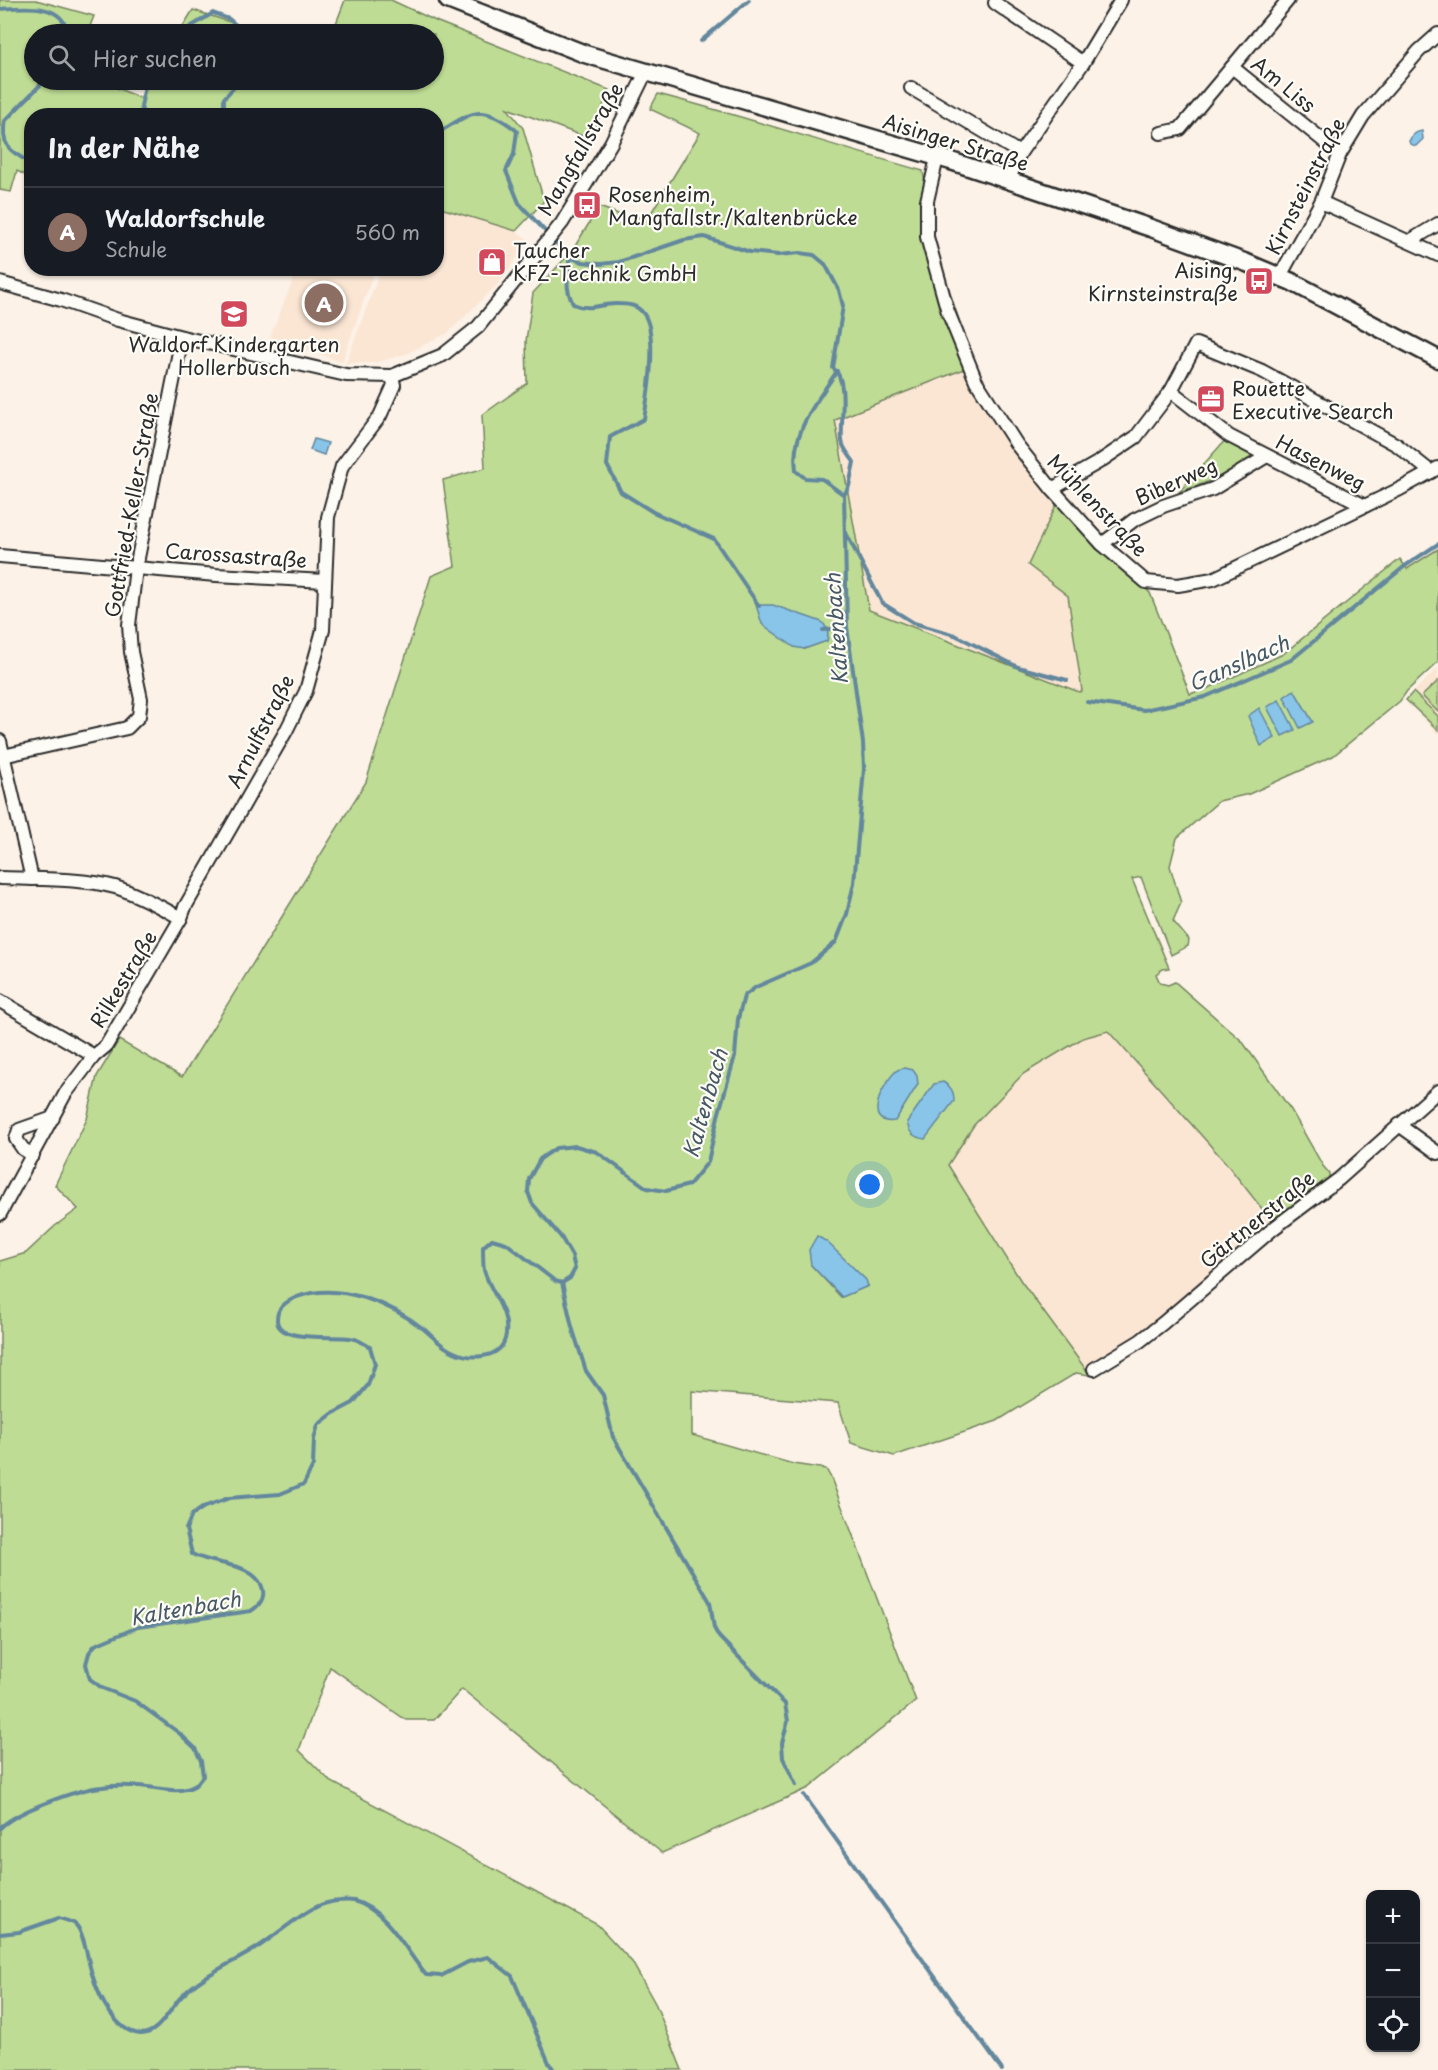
<!DOCTYPE html>
<html lang="de">
<head>
<meta charset="utf-8">
<style>
  :root { --surface:#171b24; --page:#20242c; --text:#f1f3f6; --muted:#9ea1a6; --line:#363941; --accent:#0b8043 }
  body { margin:0; font-family:"Playpen Sans",sans-serif; background:var(--page); color:var(--text) }
  .controls { position:absolute; right:18px; bottom:18px; display:grid; overflow:hidden; border-radius:12px; box-shadow:0 2px 4px #0004 }
  .controls button { width:54px; height:54px; display:grid; place-items:center; padding:0; border:0; border-bottom:2px solid var(--line); background:var(--surface); color:var(--text); font:30px sans-serif }
  .you { position:absolute; left:870px; top:1185px; width:21px; height:21px; margin:-15px; border:4px solid #fff; border-radius:50%; background:#1a73e8; box-shadow:0 0 0 9px #1a73e833 }
  .badge { display:grid; place-items:center; width:39px; height:39px; border-radius:50%; background:var(--accent); color:#fff; font-size:20px; font-weight:700 }
  .pin { position:absolute; translate:-50% -50%; border:3px solid #fff; box-shadow:0 2px 6px #0006 }
  .list { margin:0; padding:0; list-style:none }
  h2 { display:flex; justify-content:space-between; align-items:center; height:78px; margin:0; padding:0 24px; font-size:26px }
  h2 small { font-size:20px; font-weight:400; color:var(--muted) }
  .list li { display:grid; grid-template-columns:39px 1fr auto; gap:18px; align-items:center; box-sizing:border-box; height:90px; padding:0 24px; border-top:2px solid var(--line) }
  .list b { display:block; font-size:22px; white-space:nowrap }
  .list p { margin:0; font-size:20px; white-space:nowrap; color:var(--muted) }
  .list em { font-size:20px; font-style:normal; color:var(--muted) }
  .icon { flex:none; width:33px; height:33px; fill:none; stroke:currentColor; stroke-width:2; stroke-linecap:round; stroke-linejoin:round }
  .map { position:relative; flex:none; width:1438px; height:2070px; overflow:hidden }
  .search { position:absolute; background:var(--surface); box-shadow:0 2px 4px #0004; left:24px; top:24px; width:420px; height:66px; display:flex; align-items:center; gap:15px; box-sizing:border-box; padding:0 21px; border-radius:33px; color:var(--muted); font-size:22px }
  .panel { position:absolute; background:var(--surface); box-shadow:0 2px 4px #0004; left:24px; top:108px; width:420px; height:168px; border-radius:24px }
  .map>svg:first-child { display:block }
  .built { fill:#fbe6d4 }
  .green { fill:#bedc94; stroke:#748460; stroke-width:1.5; fill-rule:evenodd }
  .water { fill:#89c4e9; stroke:#63879d; stroke-width:1.5 }
  .lines { fill:none; stroke-linecap:round; stroke-linejoin:round }
  .stream { stroke:#63879d; stroke-width:4 }
  .minor-casing { stroke:#2b2b2b; stroke-width:16 }
  .major-casing { stroke:#2b2b2b; stroke-width:21 }
  .minor { stroke:#fdfcf7; stroke-width:12 }
  .major { stroke:#fdfcf7; stroke-width:16 }
  .labels { text-anchor:middle; dominant-baseline:central; stroke-width:4.5; stroke-linejoin:round; paint-order:stroke }
  .street-label { font-size:20px; fill:#2b2b2b; stroke:#fdfcf7 }
  .poi-label { font-size:20px; fill:#2b2b2b; stroke:#fdfcf7; text-anchor:start }
  .water-label { font-size:21px; font-style:italic; fill:#475964; stroke:#fdfcf7 }
</style>
</head>
<body>
<div class="map">
<svg width="1438" height="2070" viewBox="0 0 1438 2070">
  <rect width="100%" height="100%" fill="#fcf2e7"/>
  <filter id="ink" filterUnits="userSpaceOnUse"><feTurbulence type="fractalNoise" baseFrequency=".0167" numOctaves="2"/><feDisplacementMap in="SourceGraphic" scale="12" xChannelSelector="R" yChannelSelector="G"/><feConvolveMatrix kernelMatrix="1 2 1 2 8 2 1 2 1" color-interpolation-filters="sRGB"/></filter>
  <g filter="url(#ink)">
    <!-- built -->
    <g class="built">
      <path d="M 437,207 L 516,231 L 529,240 L 500,282 L 448,333 L 406,354 L 374,363 L 346,363 L 381,269 L 436,268 Z"/>
      <path d="M 298,268 L 375,269 L 342,362 L 270,337 Z"/>
      <path d="M 974,365 L 982,384 L 1059,499 L 1028,565 L 1068,596 L 1083,691 L 1079,692 L 933,637 L 869,610 L 835,420 Z"/>
      <path d="M 1438,668 L 1438,734 L 1405,700 Z"/>
      <path d="M 1108,1031 L 1226,1163 L 1277,1230 L 1142,1343 L 1090,1375 L 1021,1281 L 948,1165 L 974,1125 L 1023,1074 L 1083,1038 Z"/>
    </g>
    <!-- green -->
    <g class="green">
      <path d="M 0,0 L 36,0 L 94,16 L 87,34 L 34,34 L 34,80 L 99,80 L 140,98 L 151,80 L 303,80 L 311,86 L 314,80 L 434,80 L 434,34 L 332,34 L 345,0 L 391,0 L 438,22 L 609,90 L 591,139 L 507,108 L 523,128 L 544,201 L 516,231 L 437,207 L 436,116 L 32,116 L 31,178 L 17,171 L 11,192 L 0,190 Z"/>
      <path d="M 193,10 L 239,25 L 250,34 L 178,34 Z"/>
      <path d="M 658,94 C 747,117 834,146 923,171 L 937,254 L 974,365 L 835,420 L 869,610 L 1079,692 L 1082,691 L 1068,596 L 1028,565 L 1059,499 L 1150,593 L 1190,694 L 1211,687 L 1283,654 L 1400,559 L 1407,569 L 1438,549 L 1438,662 L 1407,691 L 1400,701 L 1333,756 L 1249,794 L 1219,801 L 1177,838 L 1170,866 L 1181,903 L 1173,921 L 1189,940 L 1188,946 L 1171,955 L 1141,877 L 1132,879 L 1169,968 L 1163,969 L 1156,974 L 1160,983 L 1168,985 L 1175,982 L 1242,1041 L 1291,1110 L 1323,1166 L 1329,1173 L 1329,1178 L 1284,1215 L 1270,1219 L 1226,1163 L 1108,1031 L 1083,1038 L 1023,1074 L 974,1125 L 948,1165 L 1021,1281 L 1090,1375 L 1076,1373 L 997,1421 L 894,1456 L 851,1443 L 838,1403 L 692,1391 L 692,1435 L 793,1464 L 826,1469 L 831,1478 L 916,1701 L 809,1788 L 662,1853 L 462,1689 L 434,1720 L 406,1720 L 330,1667 L 299,1750 L 330,1781 L 598,1925 L 632,1962 L 656,2005 L 682,2070 L 0,2070 L 0,1261 L 26,1253 L 55,1226 L 78,1209 L 55,1185 L 87,1119 L 97,1076 L 119,1040 L 182,1077 L 366,782 L 431,576 L 455,566 L 443,480 L 485,468 L 482,415 L 527,383 L 526,341 L 533,293 L 572,251 L 599,207 L 632,219 L 651,213 L 700,133 L 650,109 ZM 797,615 C 812,619 832,621 827,641 L 804,649 ZM 811,1265 L 868,1286 L 841,1297 Z"/>
      <path d="M 1227,438 L 1254,458 C 1230,473 1207,484 1179,492 Z"/>
      <path d="M 1438,681 L 1438,712 L 1422,696 Z"/>
      <path d="M 1413,692 L 1438,716 L 1438,730 L 1406,700 Z"/>
    </g>
    <!-- water -->
    <g class="water">
      <path d="M 1422,131 L 1423,139 L 1416,146 L 1410,144 L 1409,141 C 1412,135 1415,132 1422,131 Z"/>
      <path d="M 314,439 L 328,443 L 324,455 L 310,450 Z"/>
      <path d="M 756,605 L 773,605 L 822,622 C 827,627 829,633 827,641 L 804,649 L 794,647 L 762,624 Z"/>
      <path d="M 1294,690 L 1313,722 L 1300,728 L 1284,697 Z"/>
      <path d="M 1279,700 L 1295,730 L 1282,736 L 1267,707 Z"/>
      <path d="M 1259,708 L 1275,738 L 1261,746 L 1248,716 Z"/>
      <path d="M 905,1068 L 913,1070 L 917,1076 L 918,1084 L 895,1121 C 861,1126 883,1083 896,1071 C 898,1069 902,1069 905,1068 Z"/>
      <path d="M 943,1082 C 951,1087 954,1091 954,1101 L 925,1139 C 914,1137 909,1134 907,1122 L 934,1084 Z"/>
      <path d="M 817,1236 L 827,1242 L 866,1280 L 868,1286 L 842,1297 L 811,1265 L 809,1250 Z"/>
    </g>
    <g class="lines">
      <!-- stream -->
      <g class="stream">
        <path d="M 0,9 C 24,7 64,2 68,34"/>
        <path d="M 179,34 L 213,13 L 229,19 L 246,34"/>
        <path d="M 701,41 L 749,0"/>
        <path d="M 144,116 L 141,107 L 146,80"/>
        <path d="M 224,116 L 224,98 L 241,80"/>
        <path d="M 32,164 C 12,152 0,148 5,121 L 45,80"/>
        <path d="M 569,257 C 570,278 563,283 573,304 C 591,312 600,303 618,304 C 628,304 637,305 643,313 C 659,332 648,396 644,419 L 610,437 L 607,465 L 621,492 L 653,512 L 714,539 L 759,606"/>
        <path d="M 837,371 C 817,402 790,432 796,471 L 805,478 L 822,479 L 844,495"/>
        <path d="M 846,533 L 882,603 L 914,623 L 955,635 L 1018,667 L 1067,680"/>
        <path d="M 823,630 L 847,627"/>
        <path d="M 1087,702 L 1144,710 L 1205,697 L 1291,660 L 1405,566 L 1438,544"/>
        <path d="M 562,1283 L 572,1327 L 586,1371 L 603,1395 L 613,1437 L 710,1602 L 714,1628 L 719,1637 L 785,1704 L 788,1721 L 782,1743 L 783,1758 L 796,1785"/>
        <path d="M 804,1795 L 1002,2070"/>
        <path d="M 0,1828 C 17,1811 78,1789 102,1787 C 114,1785 127,1786 139,1786 C 157,1787 178,1795 194,1786 C 198,1784 200,1779 203,1776 L 201,1761 L 195,1748 L 179,1733 L 135,1701 L 102,1688 L 90,1679 L 86,1664 L 89,1653 L 95,1645 L 138,1627 L 251,1611 C 275,1596 260,1574 238,1567 C 221,1562 208,1562 192,1554 L 186,1529 L 192,1515 L 204,1507 L 229,1498 L 280,1494 L 304,1484 L 313,1465 L 314,1439 L 318,1425 L 332,1414 L 353,1403 L 368,1385 L 375,1364 L 370,1347 C 364,1344 357,1338 350,1338 C 333,1335 276,1343 277,1319 C 277,1307 287,1301 297,1297 C 339,1281 392,1304 425,1330 C 434,1338 442,1347 454,1352 C 469,1359 499,1360 505,1339 C 512,1313 490,1293 484,1270 C 483,1263 483,1254 483,1247 L 492,1239 L 506,1243 L 555,1281 L 562,1283 L 570,1278 L 575,1269 L 572,1256 L 561,1237 L 532,1203 L 528,1192 L 529,1179 L 540,1159 L 556,1148 L 576,1146 L 597,1152 L 647,1188 L 666,1191 L 689,1185 L 708,1162 L 718,1116 L 735,1056 L 738,1019 L 744,996 L 756,987 L 811,963 L 836,942 L 847,914 L 854,883 L 864,769 L 863,743 L 847,627 L 844,495 L 849,486 L 854,462 C 850,456 843,449 842,441 C 840,423 849,379 833,368 L 843,306 L 839,290 L 825,264 L 814,255 L 800,253 L 778,255 L 750,252 L 704,237 L 684,240 L 619,262 L 600,264 L 583,262 L 569,257 L 519,203 L 506,171 L 514,154 L 517,131 C 481,102 472,112 436,134"/>
        <path d="M 0,1934 L 19,1932 L 59,1918 C 64,1920 72,1921 76,1925 C 85,1934 88,1964 93,1977 C 99,1997 115,2031 140,2034 C 159,2035 170,2008 182,1996 C 203,1974 234,1963 258,1947 C 277,1935 306,1908 327,1903 C 334,1901 348,1900 354,1901 C 388,1911 405,1950 426,1975 L 441,1976 L 468,1962 L 488,1957 L 512,1976 L 549,2063 L 554,2070"/>
      </g>
      <!-- minor casing -->
      <g class="minor-casing">
        <g id="minor">
          <path d="M 1288,0 L 1232,67 L 1340,154"/>
          <path d="M 995,3 L 1083,63"/>
          <path d="M 911,88 L 1020,153"/>
          <path d="M 1161,133 L 1180,129 L 1232,67"/>
          <path d="M 937,158 L 927,201 L 927,237 L 948,312 L 976,381 L 1017,445 L 1052,489 L 1102,544 L 1146,582 L 1178,585 L 1213,579 L 1400,489 L 1438,468"/>
          <path d="M 1009,179 L 1020,153 L 1083,63 L 1121,0"/>
          <path d="M 1321,202 L 1438,255"/>
          <path d="M 1410,241 L 1438,224"/>
          <path d="M 1280,276 L 1321,202 L 1340,154 L 1363,116 L 1419,51 L 1438,34"/>
          <path d="M 0,283 L 61,300 L 118,320 L 182,337 L 346,375 L 392,376 L 443,355 L 478,327 L 562,223 L 611,143 L 646,72"/>
          <path d="M 1171,391 L 1229,436 L 1365,506"/>
          <path d="M 1052,489 L 1099,462 L 1136,437 L 1171,391 L 1196,344 L 1262,371 L 1397,445 L 1431,472"/>
          <path d="M 1102,544 L 1134,520 L 1163,506 L 1213,489 L 1267,456"/>
          <path d="M 0,556 L 216,575 L 325,581"/>
          <path d="M 0,741 L 32,879"/>
          <path d="M 3,756 L 127,728 L 139,716 L 141,699 L 131,652 L 129,625 L 136,568 L 182,337"/>
          <path d="M 0,878 C 33,879 84,878 115,887 C 138,894 160,907 181,918 L 185,907 L 286,731 L 306,691 L 323,630 L 328,517 L 342,466 L 380,416 L 394,385 L 392,376"/>
          <path d="M 0,1001 L 94,1056 L 106,1046 L 181,918"/>
          <path d="M 1399,1125 L 1438,1153"/>
          <path d="M 33,1155 L 23,1149 L 16,1139 L 19,1130 L 53,1118"/>
          <path d="M 0,1214 L 65,1094 L 94,1056"/>
          <path d="M 1094,1369 L 1140,1341 L 1163,1323 L 1274,1228 L 1339,1179 L 1438,1091"/>
        </g>
      </g>
      <!-- major casing -->
      <g class="major-casing">
        <path id="major" d="M 448,0 L 585,54 L 951,161 L 1151,228 L 1247,263 L 1292,282 L 1438,359"/>
      </g>
      <!-- minor -->
      <use href="#minor" class="minor"/>
      <!-- major -->
      <use href="#major" class="major"/>
    </g>
  </g>
  <!-- icons -->
  <defs>
    <g id="bus-square" transform="scale(1.5)"><rect x="-9" y="-9" width="18" height="18" rx="4" fill="#d1495b" stroke="#fdfcf7"/><path d="M-5-6H5V4H4V6H2V4H-2V6H-4V4H-5ZM-3.5-4V0h7V-4ZM-3.5 1.2v1.5H-2V1.2ZM2 1.2v1.5H3.5V1.2Z" fill="#fff"/></g>
    <g id="shop-square" transform="scale(1.5)"><rect x="-9" y="-9" width="18" height="18" rx="4" fill="#d1495b" stroke="#fdfcf7"/><path d="M-5-2.5h2.3a2.7 3.5 0 0 1 5.4 0H5L5.5 6h-11ZM-1.5-2.5h3a1.5 2.3 0 0 0-3 0Z" fill="#fff"/></g>
    <g id="school-square" transform="scale(1.5)"><rect x="-9" y="-9" width="18" height="18" rx="4" fill="#d1495b" stroke="#fdfcf7"/><path d="M0-5L7-2L0 1L-7-2ZM-4 1L0 2.5L4 1V4Q0 6-4 4Z" fill="#fff"/></g>
    <g id="office-square" transform="scale(1.5)"><rect x="-9" y="-9" width="18" height="18" rx="4" fill="#d1495b" stroke="#fdfcf7"/><path d="M-6-3h4V-5.5h4V-3h4V5H-6ZM-1-4.5V-3h2v-1.5ZM-6 0V1H6V0Z" fill="#fff"/></g>
  </defs>
  <g fill-rule="evenodd">
    <use href="#bus-square" x="587" y="205"/>
    <use href="#shop-square" x="492" y="262"/>
    <use href="#bus-square" x="1259" y="281"/>
    <use href="#school-square" x="234" y="314"/>
    <use href="#office-square" x="1211" y="399"/>
  </g>
  <g class="labels">
    <!-- street labels -->
    <g class="street-label">
      <text transform="translate(1284 84) rotate(39)">Am Liss</text>
      <text transform="translate(956 142) rotate(17)">Aisinger Straße</text>
      <text transform="translate(580 149) rotate(-60)">Mangfallstraße</text>
      <text transform="translate(1305 186) rotate(-63)">Kirnsteinstraße</text>
      <text transform="translate(1321 462) rotate(27)">Hasenweg</text>
      <text transform="translate(1176 481) rotate(-24)">Biberweg</text>
      <text transform="translate(131 505) rotate(-80)">Gottfried-Keller-Straße</text>
      <text transform="translate(1098 505) rotate(46)">Mühlenstraße</text>
      <text transform="translate(236 555) rotate(4)">Carossastraße</text>
      <text transform="translate(260 731) rotate(-63)">Arnulfstraße</text>
      <text transform="translate(123 979) rotate(-59)">Rilkestraße</text>
      <text transform="translate(1257 1219) rotate(-39)">Gärtnerstraße</text>
    </g>
    <!-- poi labels -->
    <g class="poi-label">
      <text x="608" y="194">Rosenheim,<tspan x="608" dy="23">Mangfallstr./Kaltenbrücke</tspan></text>
      <text x="513" y="250">Taucher<tspan x="513" dy="23">KFZ-Technik GmbH</tspan></text>
      <text x="1238" y="270" text-anchor="end">Aising,<tspan x="1238" dy="23">Kirnsteinstraße</tspan></text>
      <text x="234" y="344" text-anchor="middle">Waldorf Kindergarten<tspan x="234" dy="23">Hollerbusch</tspan></text>
      <text x="1232" y="388">Rouette<tspan x="1232" dy="23">Executive Search</tspan></text>
    </g>
    <!-- water labels -->
    <g class="water-label">
      <text transform="translate(835 629) rotate(-94)">Kaltenbach</text>
      <text transform="translate(1238 662) rotate(-24)">Ganslbach</text>
      <text transform="translate(704 1103) rotate(-74)">Kaltenbach</text>
      <text transform="translate(185 1607) rotate(-10)">Kaltenbach</text>
    </g>
  </g>
</svg>
<div class="controls">
<button>+</button>
<button>−</button>
<button><svg class="icon" aria-label="locate" viewBox="0 0 24 24"><circle cx="12" cy="12" r="6"/><path d="M12 2v4M12 18v4M2 12h4M18 12h4"/></svg></button>
</div>
<div class="you"></div>
<div class="pin badge" style="left:324px;top:303px;background:#8d6e63">A</div>
<div class="search"><svg class="icon" aria-label="search" viewBox="0 0 24 24"><circle cx="10" cy="10" r="6"/><path d="M15 15l6 6"/></svg>Hier suchen</div>
<section class="panel">
<h2>In der Nähe<small></small></h2>
<ul class="list">
<li><span class="badge" style="background:#8d6e63">A</span><div><b>Waldorfschule</b><p>Schule</p></div><em>560 m</em></li>
</ul>
</section>
</div>
</body>
</html>
